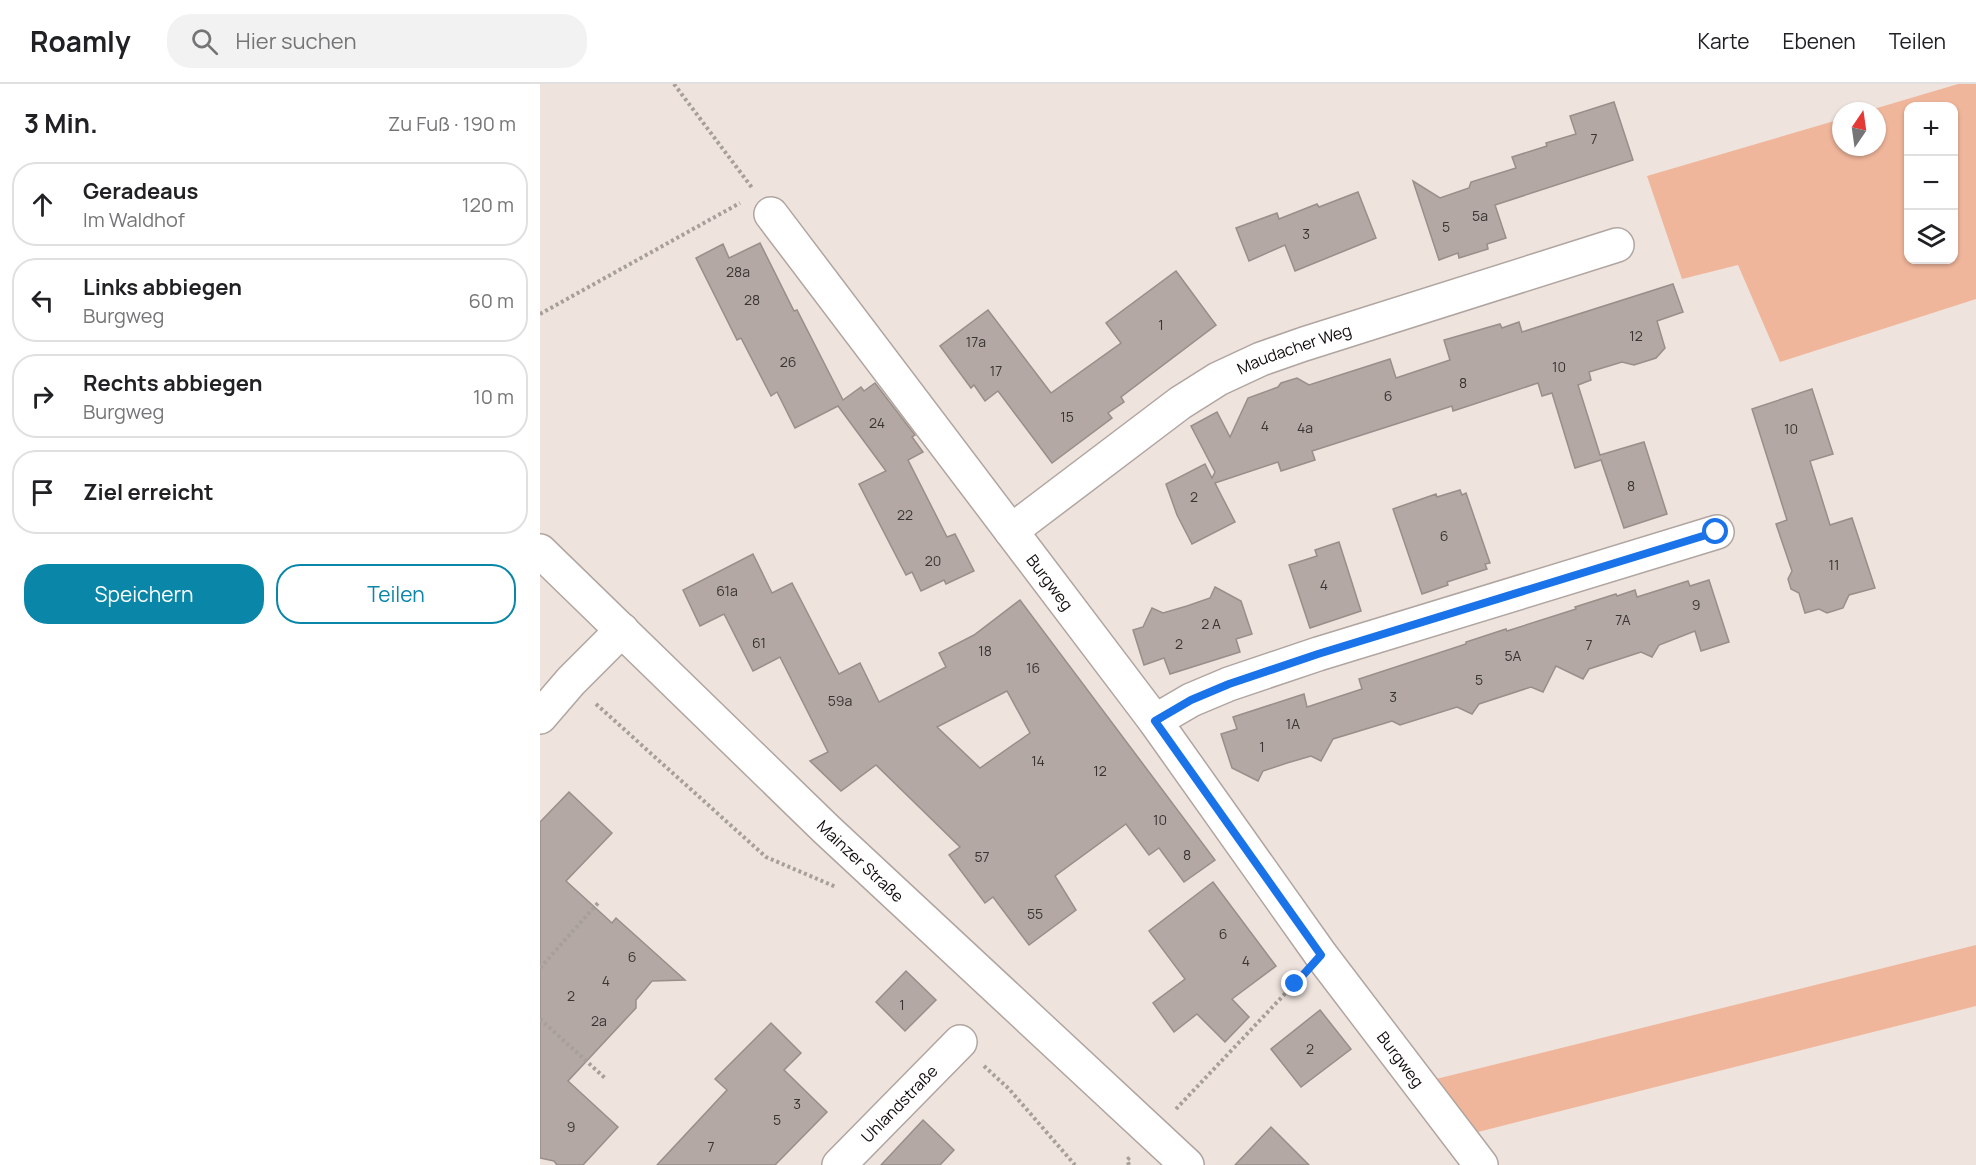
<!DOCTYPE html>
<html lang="de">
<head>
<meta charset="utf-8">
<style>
  :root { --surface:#fff; --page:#f2f2f2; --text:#202124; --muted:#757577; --line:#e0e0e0; --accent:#0a86a9 }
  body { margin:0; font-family:Manrope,sans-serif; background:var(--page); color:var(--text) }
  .controls { position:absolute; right:18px; top:18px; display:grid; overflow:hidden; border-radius:12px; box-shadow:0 2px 4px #0004 }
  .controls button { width:54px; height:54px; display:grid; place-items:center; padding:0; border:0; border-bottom:2px solid var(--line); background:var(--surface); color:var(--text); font:30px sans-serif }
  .compass { position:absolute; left:1292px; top:18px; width:54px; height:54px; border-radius:50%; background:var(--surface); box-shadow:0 2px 4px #0004; rotate:13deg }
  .stop { position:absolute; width:18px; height:18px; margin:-14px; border:4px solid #1a73e8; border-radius:50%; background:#fff }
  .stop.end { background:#1a73e8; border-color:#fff; box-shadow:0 2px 6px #0008 }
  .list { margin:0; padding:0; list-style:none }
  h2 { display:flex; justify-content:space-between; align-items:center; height:78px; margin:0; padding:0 24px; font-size:26px }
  h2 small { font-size:20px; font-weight:400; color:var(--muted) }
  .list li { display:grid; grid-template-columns:39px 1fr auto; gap:18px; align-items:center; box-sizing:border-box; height:84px; margin:0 12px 12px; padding:0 12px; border:2px solid var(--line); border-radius:24px }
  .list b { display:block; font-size:22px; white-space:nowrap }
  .list p { margin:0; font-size:20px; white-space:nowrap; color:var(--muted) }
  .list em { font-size:20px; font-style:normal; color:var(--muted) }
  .actions { display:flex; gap:12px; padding:18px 24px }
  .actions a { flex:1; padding:14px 0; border:2px solid var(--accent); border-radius:24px; text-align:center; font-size:21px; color:var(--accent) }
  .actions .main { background:var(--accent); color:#fff }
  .icon { flex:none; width:33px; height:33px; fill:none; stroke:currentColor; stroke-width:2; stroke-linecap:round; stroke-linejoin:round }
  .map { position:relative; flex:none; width:1436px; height:1081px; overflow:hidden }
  header { display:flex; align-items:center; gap:36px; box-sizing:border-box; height:84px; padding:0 30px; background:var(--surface); border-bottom:2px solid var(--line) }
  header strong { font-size:28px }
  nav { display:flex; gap:33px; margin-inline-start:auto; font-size:21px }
  .search { width:420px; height:54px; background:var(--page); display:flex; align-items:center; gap:15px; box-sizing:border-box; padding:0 21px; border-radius:24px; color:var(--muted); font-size:22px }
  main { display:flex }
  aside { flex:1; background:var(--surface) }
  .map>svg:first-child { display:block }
  .green { fill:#f0b69b; fill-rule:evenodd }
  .building { fill:#b3a8a4; stroke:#998e89; stroke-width:1.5; fill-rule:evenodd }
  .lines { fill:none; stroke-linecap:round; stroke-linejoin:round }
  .minor-casing { stroke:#b0a5a0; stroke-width:36 }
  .secondary-casing { stroke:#b0a5a0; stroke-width:36 }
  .path { stroke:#a79f9a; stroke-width:4; stroke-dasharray:3 3; stroke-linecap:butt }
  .minor { stroke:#fff; stroke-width:33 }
  .secondary { stroke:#fff; stroke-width:33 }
  .route { stroke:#1a73e8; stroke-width:8 }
  .labels { text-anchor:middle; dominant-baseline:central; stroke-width:4.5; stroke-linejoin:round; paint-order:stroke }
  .number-label { font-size:14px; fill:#393431 }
  .street-label { font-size:16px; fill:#100d0b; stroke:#fbf0eb }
</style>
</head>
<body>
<header>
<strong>Roamly</strong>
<div class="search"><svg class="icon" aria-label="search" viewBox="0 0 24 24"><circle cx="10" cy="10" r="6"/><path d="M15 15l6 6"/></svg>Hier suchen</div>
<nav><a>Karte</a><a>Ebenen</a><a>Teilen</a></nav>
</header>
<main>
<aside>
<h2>3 Min.<small>Zu Fuß · 190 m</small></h2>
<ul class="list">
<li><svg class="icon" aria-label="ahead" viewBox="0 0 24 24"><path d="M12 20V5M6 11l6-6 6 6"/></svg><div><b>Geradeaus</b><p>Im Waldhof</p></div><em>120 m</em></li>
<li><svg class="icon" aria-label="left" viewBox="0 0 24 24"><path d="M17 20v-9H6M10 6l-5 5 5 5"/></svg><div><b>Links abbiegen</b><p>Burgweg</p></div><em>60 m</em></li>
<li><svg class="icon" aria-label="right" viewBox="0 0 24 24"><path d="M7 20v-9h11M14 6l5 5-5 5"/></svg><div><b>Rechts abbiegen</b><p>Burgweg</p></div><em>10 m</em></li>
<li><svg class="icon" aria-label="arrive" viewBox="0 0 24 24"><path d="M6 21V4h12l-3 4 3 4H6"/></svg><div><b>Ziel erreicht</b></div></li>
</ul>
<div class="actions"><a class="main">Speichern</a><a>Teilen</a></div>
</aside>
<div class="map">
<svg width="1436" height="1081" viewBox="0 0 1436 1081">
  <rect width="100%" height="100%" fill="#eee3dd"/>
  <!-- green -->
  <g class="green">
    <path d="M 1418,0 L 1436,0 L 1436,215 L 1240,278 L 1198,181 L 1142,195 L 1107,92 L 1301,35 L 1301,63 L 1337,63 L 1337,27 L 1327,27 ZM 1368,22 L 1414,22 L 1414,176 L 1368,176 Z"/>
    <path d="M 1436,861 L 1436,922 L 938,1048 L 896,995 Z"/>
  </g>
  <!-- building -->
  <g class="building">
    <path d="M 1074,18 L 1093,76 L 955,121 L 966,154 L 947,160 L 948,165 L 919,174 L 918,169 L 899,176 L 873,97 L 900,114 L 929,104 L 931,98 L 976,84 L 972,73 L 1007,62 L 1006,59 L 1036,50 L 1030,32 Z"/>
    <path d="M 818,108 L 836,154 L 755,187 L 745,161 L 709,177 L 696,144 L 737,129 L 739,135 L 777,120 L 779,123 Z"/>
    <path d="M 220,159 L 254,227 L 257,226 L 303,316 L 321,303 L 324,307 L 335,299 L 375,351 L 372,353 L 383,368 L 368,376 L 407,453 L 415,450 L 434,487 L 406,500 L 404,496 L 381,507 L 372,488 L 366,491 L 319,400 L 346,387 L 298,322 L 255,344 L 237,308 L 231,312 L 201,254 L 197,256 L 156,174 L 183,160 L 189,174 Z"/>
    <path d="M 636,187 L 676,241 L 581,313 L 584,318 L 568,329 L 572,334 L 512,379 L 458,307 L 445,317 L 434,301 L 431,304 L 400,262 L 448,226 L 511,309 L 581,259 L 566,239 Z"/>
    <path d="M 1133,200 L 1143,228 L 1117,237 L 1125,264 L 1116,274 L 1094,281 L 1082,278 L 1049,288 L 1051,296 L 1038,301 L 1060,371 L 1104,358 L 1127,430 L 1084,444 L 1061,376 L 1035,384 L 1012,309 L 1002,312 L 998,299 L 913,327 L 912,322 L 772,367 L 775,376 L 741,387 L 738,378 L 675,399 L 695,438 L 652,460 L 637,431 L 626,400 L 665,380 L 672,394 L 675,388 L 651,342 L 677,328 L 690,353 L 708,314 L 738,303 L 741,299 L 757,294 L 769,301 L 850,275 L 856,294 L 910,276 L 904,256 L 960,240 L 962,244 L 979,238 L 982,248 Z"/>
    <path d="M 1272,305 L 1293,370 L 1270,377 L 1290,441 L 1312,434 L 1335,504 L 1309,511 L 1303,524 L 1287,529 L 1279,525 L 1265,529 L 1259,509 L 1251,505 L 1248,495 L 1252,487 L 1236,440 L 1247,436 L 1212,325 Z"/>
    <path d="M 920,406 L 922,411 L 926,409 L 950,479 L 945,480 L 947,485 L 907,498 L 908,501 L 882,510 L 853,425 L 896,410 L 897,413 Z"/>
    <path d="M 799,458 L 821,527 L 770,544 L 749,481 L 777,472 L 775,466 Z"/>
    <path d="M 213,470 L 232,509 L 252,499 L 299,590 L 320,579 L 339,618 L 406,583 L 399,569 L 434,551 L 480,516 L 675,776 L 644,798 L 619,764 L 609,771 L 586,740 L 515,792 L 536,826 L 489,861 L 453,813 L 445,819 L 409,771 L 420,763 L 336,681 L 301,707 L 270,677 L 288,668 L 240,573 L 213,587 L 184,530 L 160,542 L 143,506 ZM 467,607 L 490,649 L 440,684 L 397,643 Z"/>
    <path d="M 1169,496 L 1189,558 L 1161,567 L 1155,547 L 1119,561 L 1112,573 L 1101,568 L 1049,585 L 1043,595 L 1016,582 L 1003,608 L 991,603 L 939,620 L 932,630 L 917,623 L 860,641 L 852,637 L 793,655 L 781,677 L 771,672 L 747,679 L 723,687 L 718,697 L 692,684 L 681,650 L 697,645 L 693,633 L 764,610 L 767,623 L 822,605 L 819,595 L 926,560 L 926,558 L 966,545 L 967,547 L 1036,525 L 1035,523 L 1076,510 L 1077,512 L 1095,506 L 1097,513 L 1148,497 L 1150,502 Z"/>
    <path d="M 675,503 L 701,517 L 712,550 L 696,555 L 700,568 L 630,590 L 624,574 L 604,581 L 593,546 L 603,543 L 612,524 L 623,529 L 647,522 L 670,514 Z"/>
    <path d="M 29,708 L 72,749 L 26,797 L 72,839 L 76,834 L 145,896 L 112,897 L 96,916 L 96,924 L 28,997 L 78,1043 L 43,1081 L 17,1081 L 14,1077 L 0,1074 L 0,738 Z"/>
    <path d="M 673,798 L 736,882 L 692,915 L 709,933 L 685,958 L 657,930 L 634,948 L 613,919 L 645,895 L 609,847 Z"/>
    <path d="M 366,887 L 396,916 L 365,947 L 336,918 Z"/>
    <path d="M 780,926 L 811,965 L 761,1003 L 731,965 Z"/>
    <path d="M 231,939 L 261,969 L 244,986 L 287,1028 L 235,1081 L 117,1081 L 187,1006 L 175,995 Z"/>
    <path d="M 383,1036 L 414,1066 L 400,1081 L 341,1081 Z"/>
    <path d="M 731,1043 L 769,1081 L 695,1081 Z"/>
  </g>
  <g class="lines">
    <!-- minor casing -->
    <g class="minor-casing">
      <g id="minor">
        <path id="s1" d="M 231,130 L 615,637 L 781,871 L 941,1081"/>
        <path id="s2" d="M 471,447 L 640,319 L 678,295 L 721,275 L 764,260 L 1077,161"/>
        <path d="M 0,633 L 31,597 L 82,546"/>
        <path d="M 615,637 L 651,616 L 689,600 L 778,570 L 1177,448"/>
        <path id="s3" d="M 299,1081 L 420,958"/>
      </g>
    </g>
    <!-- secondary casing -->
    <g class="secondary-casing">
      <g id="secondary">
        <path id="s4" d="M 0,467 L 286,745 L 647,1081"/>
      </g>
    </g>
    <!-- path -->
    <g class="path">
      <path d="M 134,0 L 213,105"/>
      <path d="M 0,230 L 200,119"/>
      <path d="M 56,620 L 226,773 L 296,803"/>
      <path d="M 0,884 L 58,819"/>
      <path d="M 0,935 L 65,994"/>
      <path d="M 444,982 L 469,1005 L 535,1081"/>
      <path d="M 636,1025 L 758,896"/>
      <path d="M 589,1081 L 587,1076 L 591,1072"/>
    </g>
    <!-- minor -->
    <use href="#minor" class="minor"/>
    <!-- secondary -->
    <use href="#secondary" class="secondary"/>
  </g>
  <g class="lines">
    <!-- route -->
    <path class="route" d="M 755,900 L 781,871 L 615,637 L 651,616 L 689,600 L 778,570 L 1176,448"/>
  </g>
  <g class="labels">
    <!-- number labels -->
    <g class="number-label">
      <text x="1054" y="54">7</text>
      <text x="940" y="131">5a</text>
      <text x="906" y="142">5</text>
      <text x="766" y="149">3</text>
      <text x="198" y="187">28a</text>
      <text x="212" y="215">28</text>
      <text x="621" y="240">1</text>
      <text x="1096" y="251">12</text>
      <text x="436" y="257">17a</text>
      <text x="248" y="277">26</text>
      <text x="1019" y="282">10</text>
      <text x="456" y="286">17</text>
      <text x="923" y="298">8</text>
      <text x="848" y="311">6</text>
      <text x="527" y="332">15</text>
      <text x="337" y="338">24</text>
      <text x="725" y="341">4</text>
      <text x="765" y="343">4a</text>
      <text x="1251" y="344">10</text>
      <text x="1091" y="401">8</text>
      <text x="654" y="412">2</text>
      <text x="365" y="430">22</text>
      <text x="904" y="451">6</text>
      <text x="393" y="476">20</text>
      <text x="1294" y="480">11</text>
      <text x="784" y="500">4</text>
      <text x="187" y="506">61a</text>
      <text x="1156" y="520">9</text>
      <text x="1083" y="535">7A</text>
      <text x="671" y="539">2 A</text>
      <text x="219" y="558">61</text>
      <text x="639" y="559">2</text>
      <text x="1049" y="560">7</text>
      <text x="445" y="566">18</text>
      <text x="973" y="571">5A</text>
      <text x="493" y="583">16</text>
      <text x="939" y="595">5</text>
      <text x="853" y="612">3</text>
      <text x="300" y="616">59a</text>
      <text x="753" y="639">1A</text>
      <text x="722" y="662">1</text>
      <text x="498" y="676">14</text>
      <text x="560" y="686">12</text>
      <text x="620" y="735">10</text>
      <text x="647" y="770">8</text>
      <text x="442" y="772">57</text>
      <text x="495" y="829">55</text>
      <text x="683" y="849">6</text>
      <text x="92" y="872">6</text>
      <text x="706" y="876">4</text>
      <text x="66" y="896">4</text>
      <text x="31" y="911">2</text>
      <text x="362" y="920">1</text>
      <text x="59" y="936">2a</text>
      <text x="770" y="964">2</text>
      <text x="257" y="1019">3</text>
      <text x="237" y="1035">5</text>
      <text x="31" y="1042">9</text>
      <text x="171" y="1062">7</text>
    </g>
    <!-- street labels -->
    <g class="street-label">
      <text stroke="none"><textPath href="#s2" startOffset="339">Maudacher Weg</textPath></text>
      <text stroke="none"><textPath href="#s1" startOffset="462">Burgweg</textPath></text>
      <text stroke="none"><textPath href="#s4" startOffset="446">Mainzer Straße</textPath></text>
      <text stroke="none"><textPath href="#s1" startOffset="1054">Burgweg</textPath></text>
      <text stroke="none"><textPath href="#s3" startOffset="86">Uhlandstraße</textPath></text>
    </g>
  </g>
</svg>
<div class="controls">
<button>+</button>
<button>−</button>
<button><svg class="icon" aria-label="layers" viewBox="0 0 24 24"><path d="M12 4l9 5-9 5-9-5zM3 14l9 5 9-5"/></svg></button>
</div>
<svg class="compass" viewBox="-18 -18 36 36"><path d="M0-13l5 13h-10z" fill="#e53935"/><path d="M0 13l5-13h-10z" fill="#757577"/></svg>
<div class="stop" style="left:1176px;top:448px"></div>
<div class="stop end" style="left:755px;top:900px"></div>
</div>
</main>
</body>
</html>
